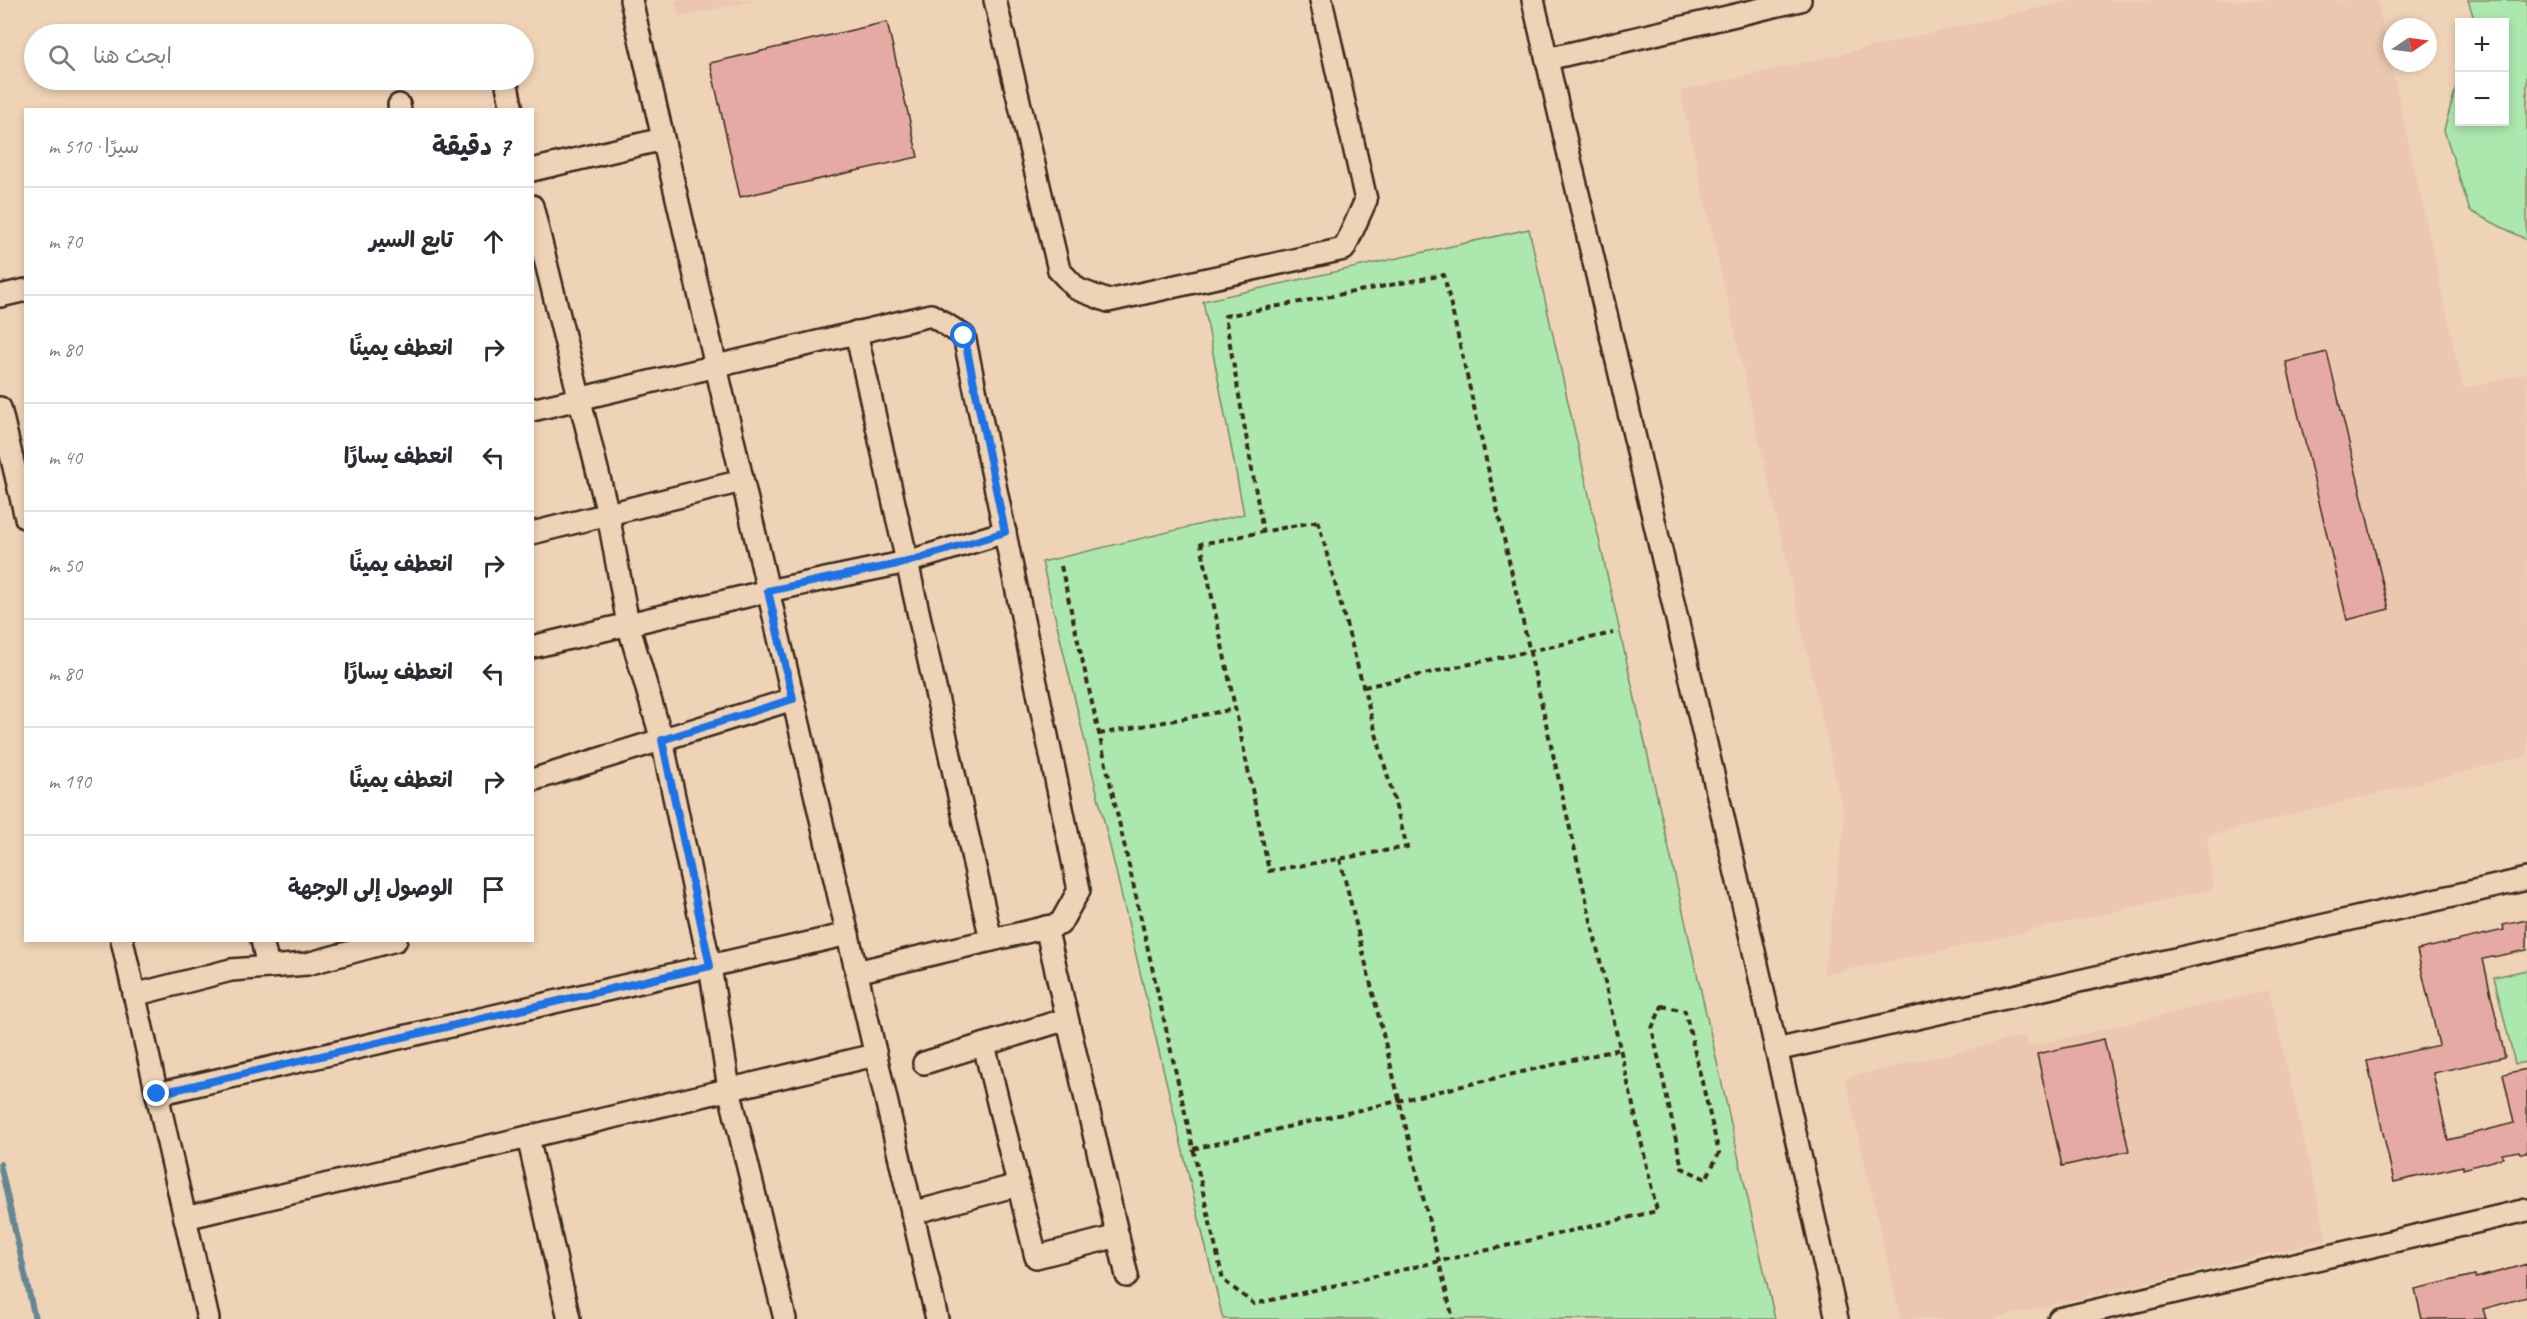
<!DOCTYPE html>
<html lang="ar">
<head>
<meta charset="utf-8">
<style>
  :root { --surface:#fff; --page:#f7f7f7; --text:#2b2b33; --muted:#7c7c81; --line:#e1e1e2 }
  body { margin:0; font-family:Caveat,"Playpen Sans Arabic",sans-serif; background:var(--page); color:var(--text); direction:rtl }
  .controls { position:absolute; right:18px; top:18px; display:grid; overflow:hidden; border-radius:0px; box-shadow:0 3px 9px #0003 }
  .controls button { width:54px; height:54px; display:grid; place-items:center; padding:0; border:0; border-bottom:2px solid var(--line); background:var(--surface); color:var(--text); font:30px sans-serif }
  .compass { position:absolute; left:2383px; top:18px; width:54px; height:54px; border-radius:50%; background:var(--surface); box-shadow:0 3px 9px #0003; rotate:77deg }
  .stop { position:absolute; width:18px; height:18px; margin:-14px; border:4px solid #1a73e8; border-radius:50%; background:#fff }
  .stop.end { background:#1a73e8; border-color:#fff; box-shadow:0 2px 6px #0008 }
  .list { margin:0; padding:0; list-style:none }
  h2 { display:flex; justify-content:space-between; align-items:center; height:78px; margin:0; padding:0 24px; font-size:26px }
  h2 small { font-size:20px; font-weight:400; color:var(--muted) }
  .list li { display:grid; grid-template-columns:39px 1fr auto; gap:18px; align-items:center; box-sizing:border-box; height:108px; padding:0 24px; border-top:2px solid var(--line) }
  .list b { display:block; font-size:22px; white-space:nowrap }
  .list em { font-size:20px; font-style:normal; color:var(--muted) }
  .icon { flex:none; width:33px; height:33px; fill:none; stroke:currentColor; stroke-width:2; stroke-linecap:round; stroke-linejoin:round }
  .map { position:relative; flex:none; width:2527px; height:1319px; overflow:hidden; direction:ltr }
  .search { position:absolute; background:var(--surface); box-shadow:0 3px 9px #0003; left:24px; top:24px; width:510px; height:66px; display:flex; align-items:center; gap:15px; box-sizing:border-box; padding:0 21px; border-radius:33px; color:var(--muted); font-size:22px }
  .panel { position:absolute; background:var(--surface); box-shadow:0 3px 9px #0003; left:24px; top:108px; width:510px; height:834px; border-radius:0px; direction:rtl }
  .map>svg:first-child { display:block }
  .built { fill:#ecc7b0 }
  .green { fill:#ace8ae; stroke:#748966; stroke-width:1.5 }
  .lines { fill:none; stroke-linecap:round; stroke-linejoin:round }
  .stream { stroke:#658794; stroke-width:6 }
  .building { fill:#e5aaa3; stroke:#3b2a1e; stroke-width:1.5 }
  .minor-casing { stroke:#3b2a1e; stroke-width:26 }
  .path { stroke:#3b2a1e; stroke-width:4; stroke-dasharray:6 4.5; stroke-linecap:butt }
  .minor { stroke:#efd3b6; stroke-width:21 }
  .route { stroke:#1a73e8; stroke-width:8 }
</style>
</head>
<body>
<div class="map">
<svg width="2527" height="1319" viewBox="0 0 2527 1319">
  <rect width="100%" height="100%" fill="#efd3b6"/>
  <filter id="ink" filterUnits="userSpaceOnUse"><feTurbulence type="fractalNoise" baseFrequency=".0167" numOctaves="2"/><feDisplacementMap in="SourceGraphic" scale="12" xChannelSelector="R" yChannelSelector="G"/><feConvolveMatrix kernelMatrix="1 2 1 2 8 2 1 2 1" color-interpolation-filters="sRGB"/></filter>
  <g filter="url(#ink)">
    <!-- built -->
    <g class="built">
      <path d="M 675,0 L 758,0 L 679,17 Z"/>
      <path d="M 2074,0 L 2377,0 L 2463,388 L 2527,373 L 2527,756 L 2207,836 L 2213,889 L 1946,950 L 1824,974 L 1845,820 L 1680,91 Z"/>
      <path d="M 2269,990 L 2327,1240 L 1993,1319 L 1901,1319 L 1845,1078 L 2025,1036 L 2028,1047 Z"/>
    </g>
    <!-- green -->
    <g class="green">
      <path d="M 2468,0 L 2527,0 L 2527,240 L 2470,211 L 2444,130 L 2459,76 L 2460,122 L 2504,122 L 2504,22 L 2475,22 Z"/>
      <path d="M 1529,229 L 1775,1319 L 1223,1319 L 1042,562 L 1244,514 L 1203,301 Z"/>
      <path d="M 2527,970 L 2527,1062 L 2515,1064 L 2494,977 Z"/>
    </g>
    <g class="lines">
      <!-- stream -->
      <path class="stream" d="M 0,1164 L 35,1319"/>
    </g>
    <!-- building -->
    <g class="building">
      <path d="M 887,22 L 918,157 L 740,197 L 710,63 Z"/>
      <path d="M 2327,352 L 2389,609 L 2347,620 L 2286,362 Z"/>
      <path d="M 2527,920 L 2527,950 L 2483,959 L 2505,1057 L 2433,1073 L 2448,1140 L 2514,1123 L 2503,1074 L 2527,1069 L 2527,1153 L 2520,1153 L 2519,1151 L 2502,1154 L 2503,1158 L 2463,1169 L 2463,1166 L 2394,1182 L 2367,1061 L 2439,1045 L 2417,950 L 2504,930 L 2503,925 Z"/>
      <path d="M 2104,1039 L 2129,1151 L 2062,1166 L 2037,1054 Z"/>
      <path d="M 2527,1264 L 2527,1297 L 2483,1309 L 2486,1319 L 2422,1319 L 2415,1289 L 2475,1275 L 2476,1278 Z"/>
    </g>
    <g class="lines">
      <!-- minor casing -->
      <g class="minor-casing">
        <g id="minor">
          <path d="M 631,0 L 937,1319"/>
          <path d="M 995,0 L 1059,270 L 1077,289 L 1108,301 L 1344,249 L 1366,200 L 1321,0"/>
          <path d="M 1533,0 L 1749,929 L 1837,1319"/>
          <path d="M 1547,59 L 1800,0"/>
          <path d="M 506,80 L 512,110"/>
          <path d="M 399,105 L 400,110"/>
          <path d="M 532,170 L 663,139"/>
          <path d="M 532,206 L 608,514 L 628,624 L 662,740 L 710,966 L 729,1089 L 785,1319"/>
          <path d="M 0,296 L 26,290"/>
          <path d="M 856,332 L 991,940"/>
          <path d="M 0,408 L 26,518"/>
          <path d="M 532,410 L 931,315 L 964,336 L 1079,890 L 1060,924 L 856,972"/>
          <path d="M 532,533 L 742,481"/>
          <path d="M 532,647 L 768,591 L 907,562 L 1005,532"/>
          <path d="M 532,780 L 793,699"/>
          <path d="M 1046,927 L 1127,1276"/>
          <path d="M 122,940 L 208,1319"/>
          <path d="M 262,940 L 268,967"/>
          <path d="M 134,995 L 231,970 L 307,964 L 396,940"/>
          <path d="M 984,1045 L 1036,1257 L 1118,1236"/>
          <path d="M 1776,1050 L 2527,879"/>
          <path d="M 924,1063 L 1067,1019"/>
          <path d="M 157,1094 L 848,934"/>
          <path d="M 528,1137 L 569,1319"/>
          <path d="M 912,1213 L 1018,1185"/>
          <path d="M 185,1218 L 875,1055"/>
          <path d="M 2059,1319 L 2527,1210"/>
        </g>
      </g>
      <!-- path -->
      <g class="path">
        <path d="M 1318,521 L 1407,847 L 1269,871 L 1201,544 Z"/>
        <path d="M 1061,566 L 1223,1280 L 1254,1304 L 1657,1211 L 1444,275 L 1225,316 L 1263,532"/>
        <path d="M 1364,687 L 1613,633"/>
        <path d="M 1099,734 L 1235,709"/>
        <path d="M 1340,859 L 1453,1319"/>
        <path d="M 1662,1006 L 1685,1011 L 1719,1153 L 1706,1179 L 1682,1168 L 1652,1028 Z"/>
        <path d="M 1193,1149 L 1620,1049"/>
      </g>
      <!-- minor -->
      <use href="#minor" class="minor"/>
    </g>
  </g>
  <g class="lines" filter="url(#ink)">
    <!-- route -->
    <path class="route" d="M 157,1094 L 710,966 L 662,740 L 793,699 L 768,591 L 907,562 L 1005,532 L 964,336"/>
  </g>
</svg>
<div class="controls">
<button>+</button>
<button>−</button>
</div>
<svg class="compass" viewBox="-18 -18 36 36"><path d="M0-13l5 13h-10z" fill="#e53935"/><path d="M0 13l5-13h-10z" fill="#7c7c81"/></svg>
<div class="stop" style="left:964px;top:336px"></div>
<div class="stop end" style="left:157px;top:1094px"></div>
<div class="search"><svg class="icon" aria-label="search" viewBox="0 0 24 24"><circle cx="10" cy="10" r="6"/><path d="M15 15l6 6"/></svg>ابحث هنا</div>
<section class="panel">
<h2>7 دقيقة<small>سيرًا · 510 m</small></h2>
<ul class="list">
<li><svg class="icon" aria-label="ahead" viewBox="0 0 24 24"><path d="M12 20V5M6 11l6-6 6 6"/></svg><div><b>تابع السير</b></div><em>70 m</em></li>
<li><svg class="icon" aria-label="right" viewBox="0 0 24 24"><path d="M7 20v-9h11M14 6l5 5-5 5"/></svg><div><b>انعطف يمينًا</b></div><em>80 m</em></li>
<li><svg class="icon" aria-label="left" viewBox="0 0 24 24"><path d="M17 20v-9H6M10 6l-5 5 5 5"/></svg><div><b>انعطف يسارًا</b></div><em>40 m</em></li>
<li><svg class="icon" aria-label="right" viewBox="0 0 24 24"><path d="M7 20v-9h11M14 6l5 5-5 5"/></svg><div><b>انعطف يمينًا</b></div><em>50 m</em></li>
<li><svg class="icon" aria-label="left" viewBox="0 0 24 24"><path d="M17 20v-9H6M10 6l-5 5 5 5"/></svg><div><b>انعطف يسارًا</b></div><em>80 m</em></li>
<li><svg class="icon" aria-label="right" viewBox="0 0 24 24"><path d="M7 20v-9h11M14 6l5 5-5 5"/></svg><div><b>انعطف يمينًا</b></div><em>190 m</em></li>
<li><svg class="icon" aria-label="arrive" viewBox="0 0 24 24"><path d="M6 21V4h12l-3 4 3 4H6"/></svg><div><b>الوصول إلى الوجهة</b></div></li>
</ul>
</section>
</div>
</body>
</html>
